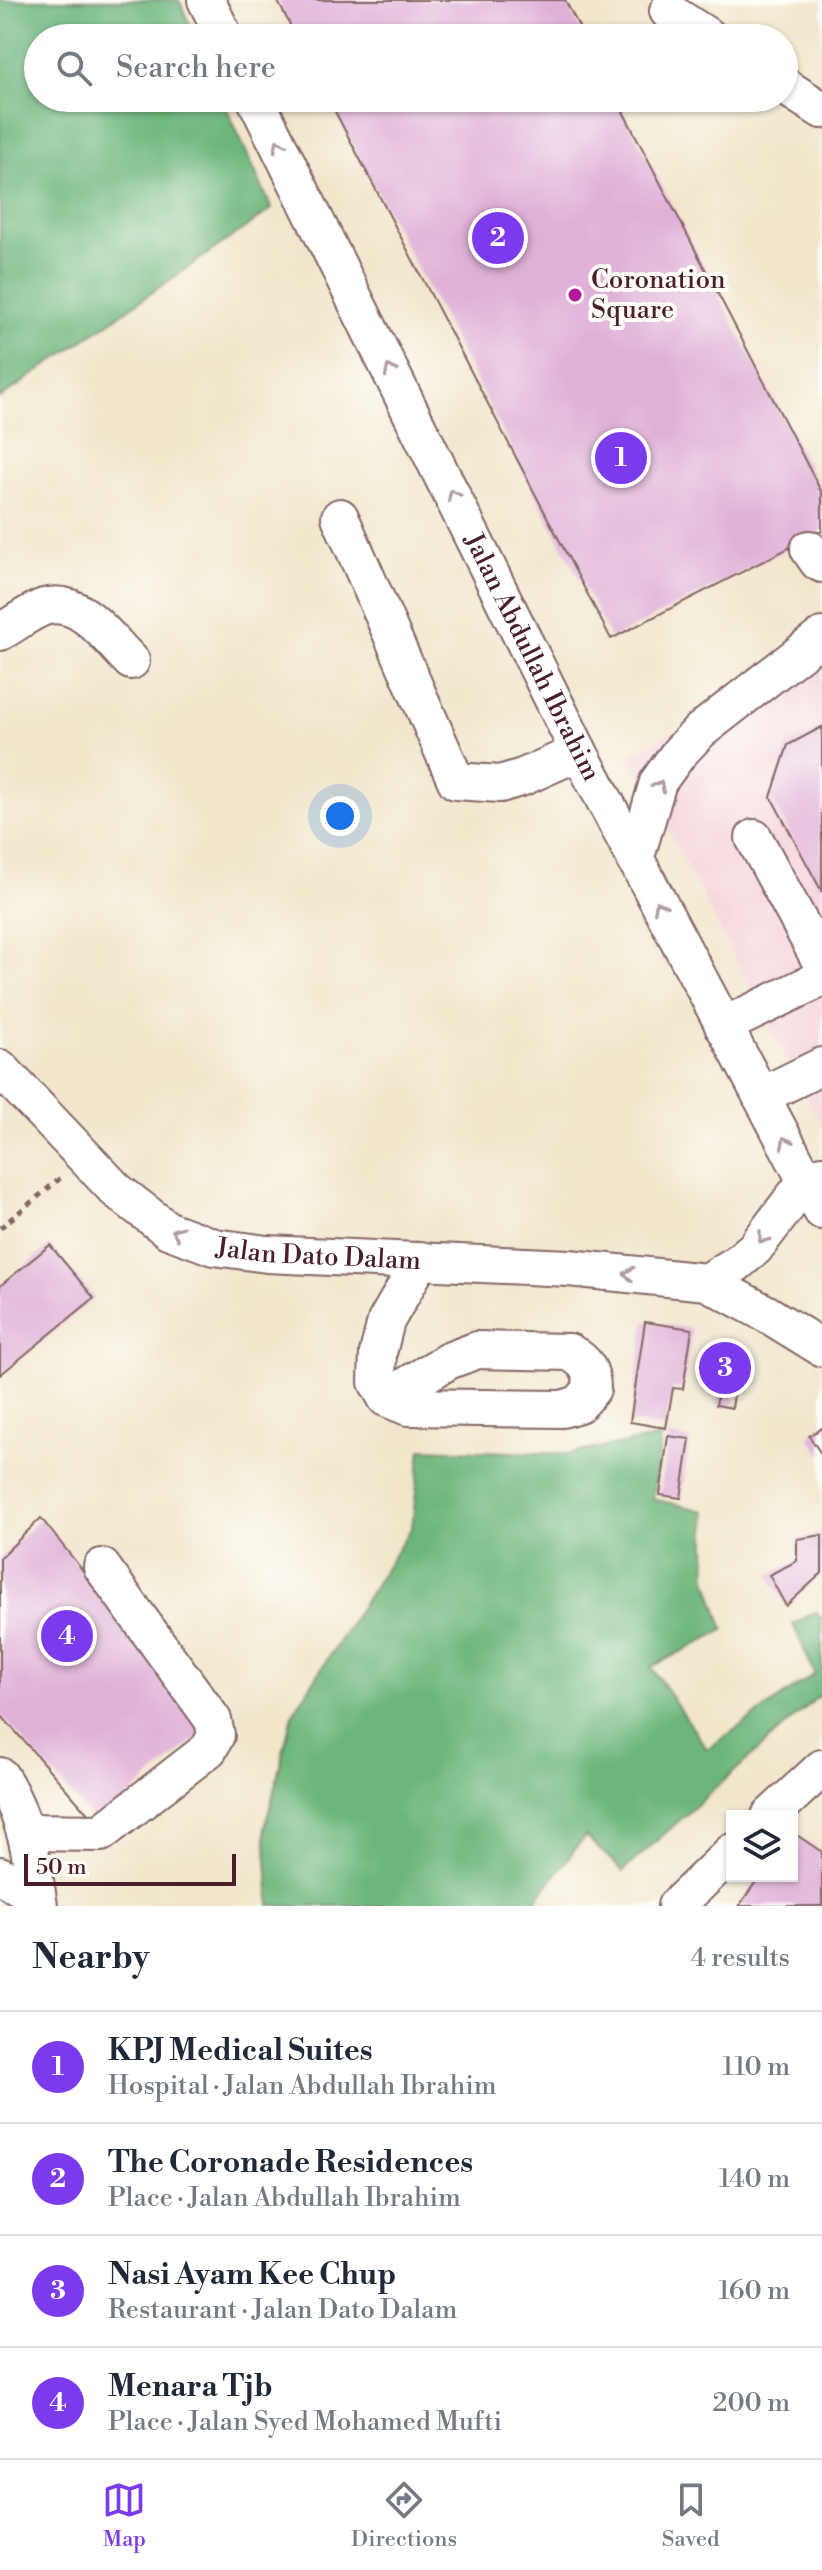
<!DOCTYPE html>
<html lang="en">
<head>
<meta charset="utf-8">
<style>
  :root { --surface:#fff; --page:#f6f6f7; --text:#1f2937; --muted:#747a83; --line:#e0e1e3; --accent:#7c3aed }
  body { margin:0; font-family:"Libre Bodoni",serif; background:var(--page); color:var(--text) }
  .controls { position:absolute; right:24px; bottom:24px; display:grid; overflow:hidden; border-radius:0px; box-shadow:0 2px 6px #0004 }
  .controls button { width:72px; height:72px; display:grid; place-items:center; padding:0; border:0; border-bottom:2px solid var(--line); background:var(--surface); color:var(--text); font:40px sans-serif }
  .scale { position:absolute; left:24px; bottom:20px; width:212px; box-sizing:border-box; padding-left:8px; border:4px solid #4a1f2b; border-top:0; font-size:22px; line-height:28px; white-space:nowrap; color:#4a1f2b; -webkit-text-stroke:6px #fdfcf7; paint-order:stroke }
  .you { position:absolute; left:340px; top:816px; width:28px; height:28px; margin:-20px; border:6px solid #fff; border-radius:50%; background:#1a73e8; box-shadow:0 0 0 12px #1a73e833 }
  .badge { display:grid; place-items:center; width:52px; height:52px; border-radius:50%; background:var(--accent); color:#fff; font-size:26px; font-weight:700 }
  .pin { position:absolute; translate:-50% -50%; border:4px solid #fff; box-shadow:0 2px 8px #0006 }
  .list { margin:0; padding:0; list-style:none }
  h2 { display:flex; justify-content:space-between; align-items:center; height:104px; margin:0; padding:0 32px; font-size:34px }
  h2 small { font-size:26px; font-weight:400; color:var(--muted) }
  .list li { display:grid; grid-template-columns:52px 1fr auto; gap:24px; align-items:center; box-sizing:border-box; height:112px; padding:0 32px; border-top:2px solid var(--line) }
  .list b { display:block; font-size:30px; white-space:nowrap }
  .list p { margin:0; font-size:26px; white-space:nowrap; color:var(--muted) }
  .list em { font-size:26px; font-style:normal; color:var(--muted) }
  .icon { flex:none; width:44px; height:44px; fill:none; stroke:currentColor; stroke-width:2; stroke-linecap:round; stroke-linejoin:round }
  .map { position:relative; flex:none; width:822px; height:1906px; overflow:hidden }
  .search { position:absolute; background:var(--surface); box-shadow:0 2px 6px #0004; left:24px; right:24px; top:24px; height:88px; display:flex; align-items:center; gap:20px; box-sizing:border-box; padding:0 28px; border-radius:44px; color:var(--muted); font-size:30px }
  .sheet { height:552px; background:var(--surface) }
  nav { display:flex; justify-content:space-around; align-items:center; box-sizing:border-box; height:112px; border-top:2px solid var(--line); background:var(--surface); font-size:22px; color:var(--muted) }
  nav a { display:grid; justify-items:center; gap:4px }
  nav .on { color:var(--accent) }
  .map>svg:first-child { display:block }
  .built { fill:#f5cfda }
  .forest { fill:#6cb57b; stroke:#5b6a53; stroke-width:2 }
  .building { fill:#e0b0d8 }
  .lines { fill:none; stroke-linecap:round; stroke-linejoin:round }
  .minor-casing { stroke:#846563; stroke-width:40 }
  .path { stroke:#846563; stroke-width:5; stroke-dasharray:6 6; stroke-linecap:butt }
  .minor { stroke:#fff; stroke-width:36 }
  .oneway { stroke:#ae9aa0 }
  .poi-dot { fill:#b5179e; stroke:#fdfcf7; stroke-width:3 }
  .labels { text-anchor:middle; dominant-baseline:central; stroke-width:8; stroke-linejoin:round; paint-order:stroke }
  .poi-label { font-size:26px; fill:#4a1f2b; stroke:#fdfcf7; text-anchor:start }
  .street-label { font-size:26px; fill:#4a1f2b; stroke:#fdfcf7 }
</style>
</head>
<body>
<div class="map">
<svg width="822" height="1906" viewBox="0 0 822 1906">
  <rect width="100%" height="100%" fill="#fdfcf7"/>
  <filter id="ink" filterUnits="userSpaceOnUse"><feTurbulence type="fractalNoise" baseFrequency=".0125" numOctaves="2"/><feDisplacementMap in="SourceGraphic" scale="16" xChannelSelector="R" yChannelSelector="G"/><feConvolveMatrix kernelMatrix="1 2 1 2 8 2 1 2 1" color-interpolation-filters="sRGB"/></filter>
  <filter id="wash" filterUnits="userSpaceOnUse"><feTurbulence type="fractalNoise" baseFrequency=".006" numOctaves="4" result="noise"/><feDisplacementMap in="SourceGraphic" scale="32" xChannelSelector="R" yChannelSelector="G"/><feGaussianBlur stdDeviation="1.8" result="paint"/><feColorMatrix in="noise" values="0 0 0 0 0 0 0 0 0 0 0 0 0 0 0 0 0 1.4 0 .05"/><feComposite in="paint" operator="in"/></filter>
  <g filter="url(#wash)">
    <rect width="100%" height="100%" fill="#f1e6cb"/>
    <!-- built -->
    <path class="built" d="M 822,659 L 822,1127 L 629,754 Z"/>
    <!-- forest -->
    <g class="forest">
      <path d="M 0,0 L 179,0 L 196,38 L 38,38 L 38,98 L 222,98 L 272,209 L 0,398 Z"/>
      <path d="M 661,1437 L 653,1499 L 705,1511 L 707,1579 L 724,1630 L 651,1667 L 707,1749 L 815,1674 L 793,1624 L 816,1612 L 822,1620 L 822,1693 L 623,1871 L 585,1836 L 532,1906 L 270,1906 L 265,1828 L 292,1715 L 412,1527 L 421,1449 L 568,1454 Z"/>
    </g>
    <g id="blocks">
      <!-- building -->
      <g class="building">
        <path d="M 277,0 L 565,0 L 585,38 L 297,38 Z"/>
        <path d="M 328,98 L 616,98 L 822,493 L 822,531 L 611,639 Z"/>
        <path d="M 822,727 L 822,892 L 771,797 L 788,745 Z"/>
        <path d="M 50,1245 L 94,1298 L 0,1375 L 0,1286 Z"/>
        <path d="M 645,1322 L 692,1329 L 683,1389 L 673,1388 L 666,1428 L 630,1422 Z"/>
        <path d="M 715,1350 L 740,1354 L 732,1408 L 716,1405 L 720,1383 L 710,1382 Z"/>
        <path d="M 822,1428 L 822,1455 L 809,1436 Z"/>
        <path d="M 668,1436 L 690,1439 L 681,1498 L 660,1495 Z"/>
        <path d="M 41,1518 L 208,1728 L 97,1824 L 0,1714 L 0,1558 Z"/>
        <path d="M 822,1535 L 822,1573 L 786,1606 L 769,1575 L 797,1561 L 797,1539 Z"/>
        <path d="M 792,1832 L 822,1852 L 822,1906 L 739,1906 L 760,1876 L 792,1876 Z"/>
      </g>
    </g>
  </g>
  <g filter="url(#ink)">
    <use href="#blocks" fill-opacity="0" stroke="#846563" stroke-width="2"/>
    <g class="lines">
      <!-- minor casing -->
      <g class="minor-casing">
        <g id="minor">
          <path d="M 206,0 L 225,38"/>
          <path d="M 668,11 L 710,38"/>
          <path d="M 784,86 L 822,110"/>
          <path id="s1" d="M 255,98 L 579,752 L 822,1211"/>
          <path d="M 340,517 L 456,781 L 500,784 L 523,777 L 579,752"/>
          <path d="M 809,549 L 818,562 L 822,564"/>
          <path d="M 0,632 C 14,625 29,612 44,607 C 81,596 108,639 131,661"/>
          <path d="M 754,838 L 822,964"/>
          <path d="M 635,860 L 658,782 L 679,753 L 700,731 L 822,636"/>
          <path d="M 723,1026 L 822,978"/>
          <path id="s2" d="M 0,1068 L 116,1190 L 168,1230 L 214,1247 L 267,1254 L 569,1268 L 707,1282 L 767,1314 L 822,1348"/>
          <path d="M 761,1096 L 822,1066"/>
          <path d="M 707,1282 L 736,1264 L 755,1248 L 806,1181 L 822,1174"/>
          <path d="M 386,1398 L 448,1361 L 477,1350 L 569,1352 C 586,1361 592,1370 592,1389 L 579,1404 L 562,1409 L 408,1407 L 386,1398 L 377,1382 L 378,1353 L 386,1321 L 421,1260"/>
          <path d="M 0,1776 C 26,1816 32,1860 39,1906"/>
          <path d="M 770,1816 L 822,1768"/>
          <path d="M 27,1832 L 101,1833 L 209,1749 L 216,1735 L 213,1720 L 102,1567"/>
          <path d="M 0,1875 L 37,1898"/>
          <path d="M 676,1906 L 732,1852"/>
        </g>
      </g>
      <!-- path -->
      <path class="path" d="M 0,1228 L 63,1176"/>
      <!-- minor -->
      <use href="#minor" class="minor"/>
    </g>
    <!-- one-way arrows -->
    <defs><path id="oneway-chevron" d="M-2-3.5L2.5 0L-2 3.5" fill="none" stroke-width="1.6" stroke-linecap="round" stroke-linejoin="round" transform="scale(2)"/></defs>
    <g class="oneway">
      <use href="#oneway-chevron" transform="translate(279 145) rotate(-117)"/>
      <use href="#oneway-chevron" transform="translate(390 370) rotate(-116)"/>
      <use href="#oneway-chevron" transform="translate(453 495) rotate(-117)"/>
      <use href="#oneway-chevron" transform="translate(659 786) rotate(-64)"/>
      <use href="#oneway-chevron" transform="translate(659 906) rotate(-118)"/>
      <use href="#oneway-chevron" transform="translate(786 1142) rotate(-118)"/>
      <use href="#oneway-chevron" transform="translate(177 1232) rotate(-157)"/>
      <use href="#oneway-chevron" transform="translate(763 1238) rotate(129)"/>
      <use href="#oneway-chevron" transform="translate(629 1274) rotate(-174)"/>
    </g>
  </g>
  <!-- markers -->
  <circle class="poi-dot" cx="575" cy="295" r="8"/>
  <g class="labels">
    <!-- poi labels -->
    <g class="poi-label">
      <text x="591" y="280">Coronation<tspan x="591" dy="30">Square</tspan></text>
    </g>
    <!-- street labels -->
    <g class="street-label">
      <text stroke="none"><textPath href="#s1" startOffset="624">Jalan Abdullah Ibrahim</textPath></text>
      <text stroke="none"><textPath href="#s2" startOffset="388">Jalan Dato Dalam</textPath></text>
    </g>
  </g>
</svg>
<div class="controls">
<button><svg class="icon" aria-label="layers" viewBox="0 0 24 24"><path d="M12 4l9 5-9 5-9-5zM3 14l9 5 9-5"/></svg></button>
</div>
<div class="scale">50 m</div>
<div class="you"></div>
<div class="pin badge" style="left:621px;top:458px">1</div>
<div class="pin badge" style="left:498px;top:238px">2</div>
<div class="pin badge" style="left:725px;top:1368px">3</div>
<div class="pin badge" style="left:67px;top:1636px">4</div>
<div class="search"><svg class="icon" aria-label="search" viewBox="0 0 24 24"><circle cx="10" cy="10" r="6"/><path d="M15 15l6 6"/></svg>Search here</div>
</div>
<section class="sheet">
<h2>Nearby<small>4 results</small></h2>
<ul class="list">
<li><span class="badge">1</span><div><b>KPJ Medical Suites</b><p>Hospital · Jalan Abdullah Ibrahim</p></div><em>110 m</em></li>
<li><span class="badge">2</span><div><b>The Coronade Residences</b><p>Place · Jalan Abdullah Ibrahim</p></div><em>140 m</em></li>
<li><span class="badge">3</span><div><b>Nasi Ayam Kee Chup</b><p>Restaurant · Jalan Dato Dalam</p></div><em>160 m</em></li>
<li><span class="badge">4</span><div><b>Menara Tjb</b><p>Place · Jalan Syed Mohamed Mufti</p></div><em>200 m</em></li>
</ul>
</section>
<nav>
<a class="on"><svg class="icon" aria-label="map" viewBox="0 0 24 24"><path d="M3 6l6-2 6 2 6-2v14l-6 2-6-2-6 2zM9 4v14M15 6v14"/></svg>Map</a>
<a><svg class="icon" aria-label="directions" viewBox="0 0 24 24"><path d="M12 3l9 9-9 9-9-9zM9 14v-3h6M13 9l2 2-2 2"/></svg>Directions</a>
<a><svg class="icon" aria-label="saved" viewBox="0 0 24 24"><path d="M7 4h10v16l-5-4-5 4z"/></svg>Saved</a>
</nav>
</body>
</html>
